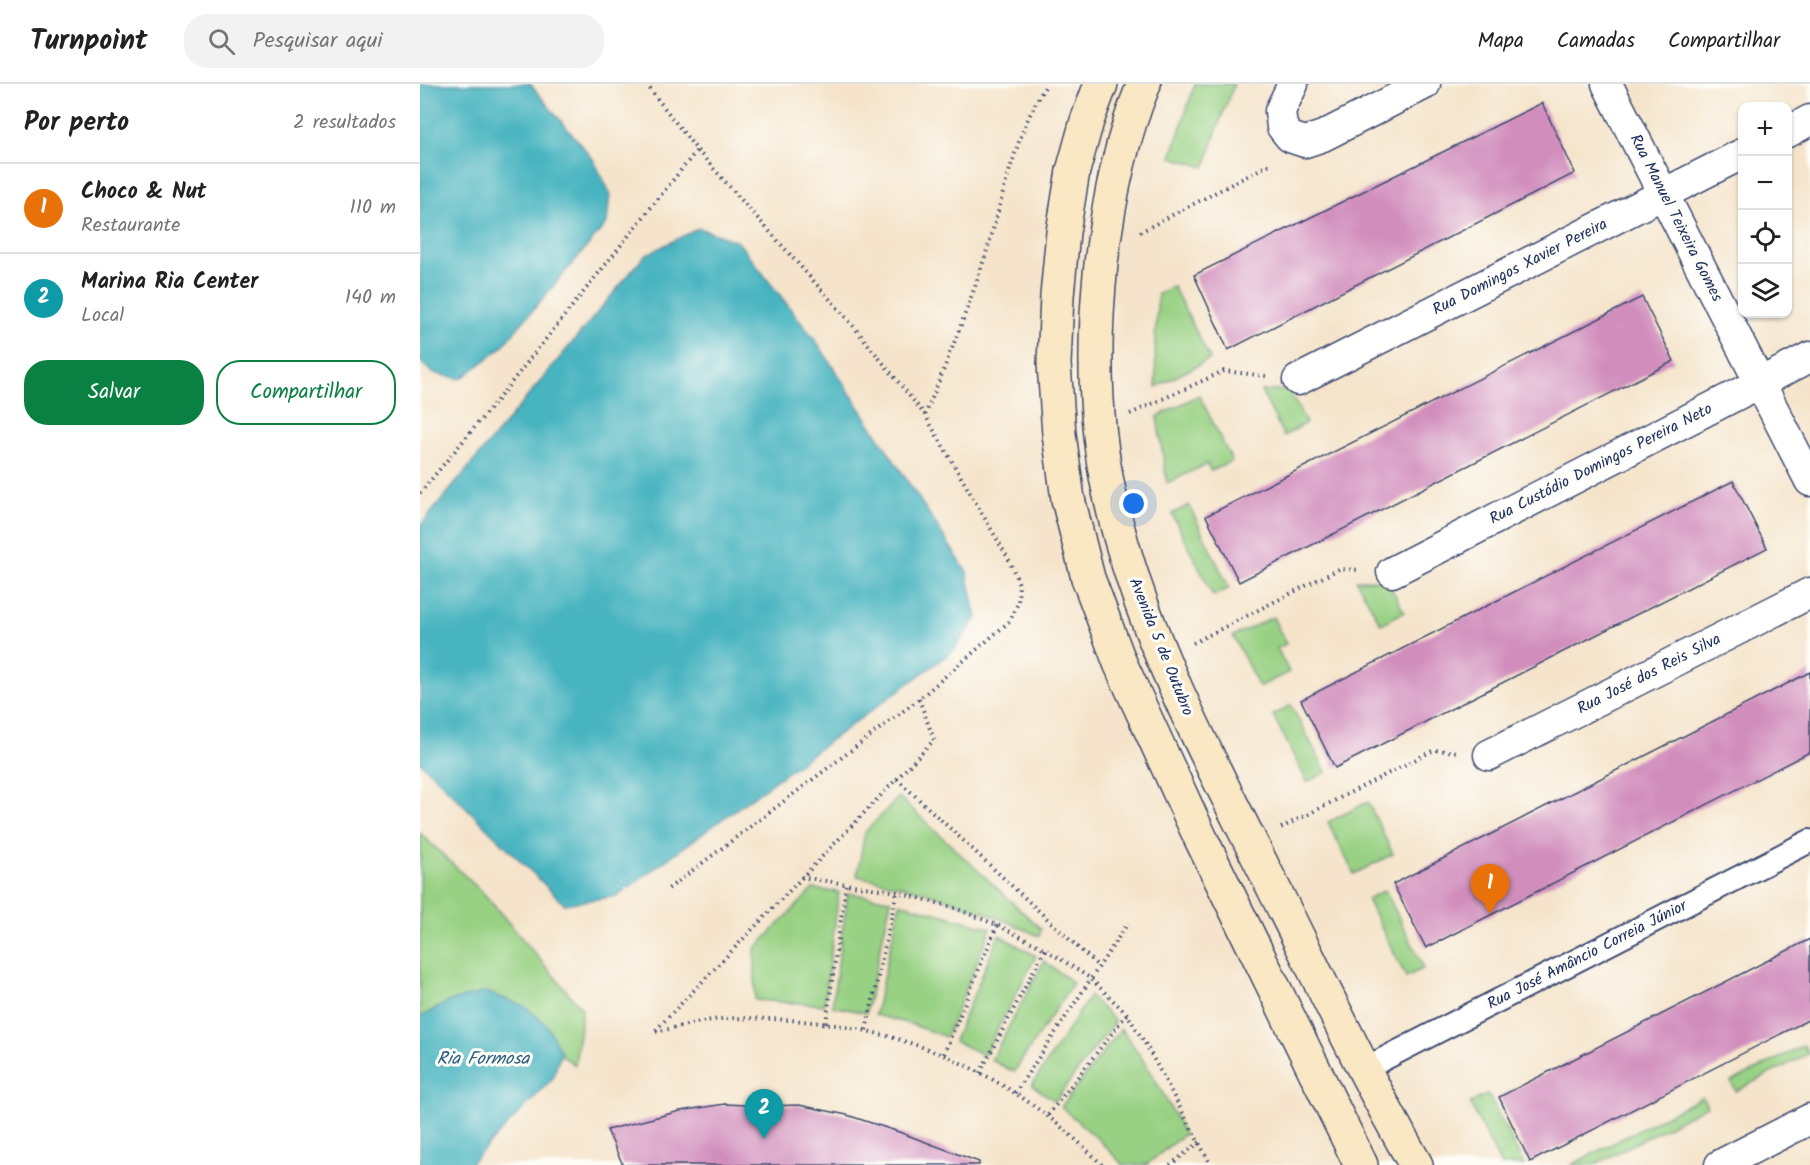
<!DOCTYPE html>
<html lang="pt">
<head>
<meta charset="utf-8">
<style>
  :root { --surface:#fff; --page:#f2f2f2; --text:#222; --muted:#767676; --line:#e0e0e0; --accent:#0b8043 }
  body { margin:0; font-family:Kalam,sans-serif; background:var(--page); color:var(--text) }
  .controls { position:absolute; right:18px; top:18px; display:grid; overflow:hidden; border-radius:12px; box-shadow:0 2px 4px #0004 }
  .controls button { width:54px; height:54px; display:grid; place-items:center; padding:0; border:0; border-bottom:2px solid var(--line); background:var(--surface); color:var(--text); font:30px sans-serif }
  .you { position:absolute; left:714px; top:420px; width:21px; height:21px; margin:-15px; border:4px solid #fff; border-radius:50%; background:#1a73e8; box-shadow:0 0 0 9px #1a73e833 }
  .badge { display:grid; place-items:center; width:39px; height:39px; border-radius:50%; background:var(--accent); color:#fff; font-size:20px; font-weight:700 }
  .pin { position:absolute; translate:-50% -50px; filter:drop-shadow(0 2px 3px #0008) }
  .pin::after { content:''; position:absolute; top:32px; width:21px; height:18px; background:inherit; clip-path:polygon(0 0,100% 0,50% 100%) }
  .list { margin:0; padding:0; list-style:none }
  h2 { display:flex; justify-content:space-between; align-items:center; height:78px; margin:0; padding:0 24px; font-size:26px }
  h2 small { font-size:20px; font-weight:400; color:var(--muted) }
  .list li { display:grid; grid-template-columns:39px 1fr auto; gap:18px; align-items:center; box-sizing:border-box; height:90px; padding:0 24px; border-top:2px solid var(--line) }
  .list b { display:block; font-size:22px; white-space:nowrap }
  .list p { margin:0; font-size:20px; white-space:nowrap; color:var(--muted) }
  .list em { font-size:20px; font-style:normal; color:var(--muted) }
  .actions { display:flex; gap:12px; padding:18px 24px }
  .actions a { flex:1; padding:14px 0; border:2px solid var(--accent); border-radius:24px; text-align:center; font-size:21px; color:var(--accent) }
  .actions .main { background:var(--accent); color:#fff }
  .icon { flex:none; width:33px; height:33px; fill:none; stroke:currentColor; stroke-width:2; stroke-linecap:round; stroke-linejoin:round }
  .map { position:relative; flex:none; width:1390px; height:1081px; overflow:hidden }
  header { display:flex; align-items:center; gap:36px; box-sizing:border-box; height:84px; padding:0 30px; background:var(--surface); border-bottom:2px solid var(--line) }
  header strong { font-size:28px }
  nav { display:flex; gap:33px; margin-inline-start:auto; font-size:21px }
  .search { width:420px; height:54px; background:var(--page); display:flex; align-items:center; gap:15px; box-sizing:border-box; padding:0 21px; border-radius:24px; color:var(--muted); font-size:22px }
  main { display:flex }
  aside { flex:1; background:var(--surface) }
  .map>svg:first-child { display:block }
  .green { fill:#99d184; stroke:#5a8071; stroke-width:1.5 }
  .water { fill:#46b4c0; stroke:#30728f; stroke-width:1.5 }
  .building { fill:#d18ebd }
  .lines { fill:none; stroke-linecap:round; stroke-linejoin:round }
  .pedestrian-casing { stroke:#3c4a6e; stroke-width:26 }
  .minor-casing { stroke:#3c4a6e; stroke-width:33 }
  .secondary-casing { stroke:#3c4a6e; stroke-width:36 }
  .path { stroke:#3c4a6e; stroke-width:4; stroke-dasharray:1.5 4.5; stroke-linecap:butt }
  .pedestrian { stroke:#fff; stroke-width:22 }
  .minor { stroke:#fff; stroke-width:30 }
  .secondary { stroke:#fae7c3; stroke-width:33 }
  .labels { text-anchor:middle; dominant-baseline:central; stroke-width:6; stroke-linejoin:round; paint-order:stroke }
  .street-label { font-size:16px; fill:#1b2f5e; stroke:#fdfcf7 }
  .water-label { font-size:18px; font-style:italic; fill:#2a5e80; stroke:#fdfcf7 }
</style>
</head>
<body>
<header>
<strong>Turnpoint</strong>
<div class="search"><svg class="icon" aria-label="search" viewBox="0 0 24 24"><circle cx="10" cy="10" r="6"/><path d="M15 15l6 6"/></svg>Pesquisar aqui</div>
<nav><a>Mapa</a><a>Camadas</a><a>Compartilhar</a></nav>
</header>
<main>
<aside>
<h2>Por perto<small>2 resultados</small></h2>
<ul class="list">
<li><span class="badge" style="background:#e8710a">1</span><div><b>Choco &amp; Nut</b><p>Restaurante</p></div><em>110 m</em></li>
<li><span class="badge" style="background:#0f9aa8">2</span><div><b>Marina Ria Center</b><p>Local</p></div><em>140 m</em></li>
</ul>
<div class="actions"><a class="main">Salvar</a><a>Compartilhar</a></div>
</aside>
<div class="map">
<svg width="1390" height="1081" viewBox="0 0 1390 1081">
  <rect width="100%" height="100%" fill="#fdfcf7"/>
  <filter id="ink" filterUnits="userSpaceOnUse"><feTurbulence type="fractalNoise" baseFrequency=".0167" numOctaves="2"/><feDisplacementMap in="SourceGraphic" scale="12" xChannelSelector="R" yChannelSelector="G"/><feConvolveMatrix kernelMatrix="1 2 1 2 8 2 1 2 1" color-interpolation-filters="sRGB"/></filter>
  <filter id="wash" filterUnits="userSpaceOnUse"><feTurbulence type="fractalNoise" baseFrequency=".008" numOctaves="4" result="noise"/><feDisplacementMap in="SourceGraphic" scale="24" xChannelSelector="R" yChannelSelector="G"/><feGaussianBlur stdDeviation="1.35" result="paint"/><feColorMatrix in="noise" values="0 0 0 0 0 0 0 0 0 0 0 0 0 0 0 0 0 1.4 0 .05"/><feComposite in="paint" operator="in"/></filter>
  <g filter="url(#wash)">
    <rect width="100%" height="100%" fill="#f5e4cb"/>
    <!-- green -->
    <g class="green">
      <path d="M 775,0 L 814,0 L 796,48 L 785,83 L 751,73 Z"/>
      <path d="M 753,202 L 790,275 L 736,303 L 735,253 L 738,210 Z"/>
      <path d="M 869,306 L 886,339 L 864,352 L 841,307 Z"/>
      <path d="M 779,311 L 812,377 L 791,387 L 787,380 L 747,399 L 737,333 Z"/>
      <path d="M 769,421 L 809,504 L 793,512 L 752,430 Z"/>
      <path d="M 936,496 L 967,496 L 984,528 L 961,540 Z"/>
      <path d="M 853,533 L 866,560 L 857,564 L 869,588 L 839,603 L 813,552 Z"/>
      <path d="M 871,621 L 906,688 L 887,698 L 853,631 Z"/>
      <path d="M 479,713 L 621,845 L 619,852 C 558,823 503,805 437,792 L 445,748 Z"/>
      <path d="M 948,718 L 973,770 L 934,790 L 908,738 Z"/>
      <path d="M 0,749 L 65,811 L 162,925 L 155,981 L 137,968 L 0,937 Z"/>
      <path d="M 393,805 L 419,808 L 404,921 L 335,916 L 335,865 Z"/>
      <path d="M 965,806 L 1004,884 L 986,893 L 947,815 Z"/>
      <path d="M 428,809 L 471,816 L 446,929 L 412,922 Z"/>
      <path d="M 480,819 L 571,844 L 526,953 L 490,940 L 455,931 Z"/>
      <path d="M 579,851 L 616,872 L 564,971 L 534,957 Z"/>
      <path d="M 624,877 L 653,899 L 594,988 L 571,976 Z"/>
      <path d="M 670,912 L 695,937 L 635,1017 L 612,1001 Z"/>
      <path d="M 701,945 C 727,978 745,1013 764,1050 L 726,1081 L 703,1081 L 678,1055 L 641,1023 Z"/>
      <path d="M 1384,961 L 1388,970 L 1316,1007 L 1311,998 Z"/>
      <path d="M 1068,1010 L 1104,1081 L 1081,1081 L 1050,1019 Z"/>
      <path d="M 1282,1013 L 1287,1022 L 1174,1081 L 1151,1081 Z"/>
    </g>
    <!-- water -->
    <g class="water">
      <path d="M 0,0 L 110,0 L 173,75 L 190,109 L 187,139 L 80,265 L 41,295 L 12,289 L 0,277 Z"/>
      <path d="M 279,144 L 318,158 L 396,257 L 547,488 L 557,534 L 533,567 L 197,812 L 144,820 L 0,678 L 0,442 L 225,171 Z"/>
      <path d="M 66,908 L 104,922 L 126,940 L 141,968 L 133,994 L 49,1081 L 0,1081 L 0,933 L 30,917 Z"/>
    </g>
    <g id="blocks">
      <!-- building -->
      <g class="building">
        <path d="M 1122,19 L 1155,89 L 808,266 L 774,191 Z"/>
        <path d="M 1222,213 L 1254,277 L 819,498 L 786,432 Z"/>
        <path d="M 1313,397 L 1347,464 L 915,684 L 881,616 Z"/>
        <path d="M 1390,588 L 1390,668 L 1006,864 L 973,800 Z"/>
        <path d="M 1390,855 L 1390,935 L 1110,1078 L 1079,1013 Z"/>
        <path d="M 305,1020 L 347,1022 L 379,1021 L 427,1031 L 479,1048 L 559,1078 L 559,1081 L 203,1081 L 187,1046 L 260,1027 Z"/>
      </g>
    </g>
  </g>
  <g filter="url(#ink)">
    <use href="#blocks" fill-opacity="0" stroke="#3c4a6e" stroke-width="1.5"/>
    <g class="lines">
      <!-- pedestrian casing -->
      <g class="pedestrian-casing">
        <path id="pedestrian" d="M 944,985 L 1390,757"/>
      </g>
      <!-- minor casing -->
      <g class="minor-casing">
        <g id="minor">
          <path d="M 873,0 L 860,27 L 862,43 L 870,53 L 885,58 L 903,52 L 1005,0"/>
          <path d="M 1187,0 L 1390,397"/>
          <path d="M 1368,48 L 1390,36"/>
          <path d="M 878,296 L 1322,70"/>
          <path d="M 972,488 L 1390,273"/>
          <path d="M 1069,671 L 1390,509"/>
          <path d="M 1300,1081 L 1390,1035"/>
        </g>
      </g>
      <!-- secondary casing -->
      <g class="secondary-casing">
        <g id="secondary">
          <path d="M 681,0 L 667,37 L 653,87 L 643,148 L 637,212 L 634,280 L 639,350 L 648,415 L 668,494 L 700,579 L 781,755 L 941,1081"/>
          <path d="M 724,0 C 700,57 688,120 681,180 C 673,257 673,336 690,412 C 719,546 786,669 847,791 C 896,888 942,987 996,1081"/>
        </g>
      </g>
      <!-- path -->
      <g class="path">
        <path d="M 226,0 L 277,66 L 430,238 L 505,331 L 589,476 L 599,500 L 598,519 L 590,537 L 499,615 L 248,805"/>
        <path d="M 720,148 L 852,79"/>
        <path d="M 710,330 L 804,287 L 846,292"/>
        <path d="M 505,331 C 528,276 550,220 568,163 C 583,112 597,44 627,0"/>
        <path d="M 0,409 L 78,315 L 277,66"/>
        <path d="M 773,559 L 919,485 L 940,486"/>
        <path d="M 499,615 L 514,656 L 234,948 C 256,944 279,937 301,935 C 324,933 347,935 370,936 C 491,944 597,993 682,1081"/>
        <path d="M 477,695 L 678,882"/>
        <path d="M 861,744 L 1014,666 L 1039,668"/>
        <path d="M 381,793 L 477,808 L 532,823 L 577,841 L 625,865 L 670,894 L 707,930 L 725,959 L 791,1081"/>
        <path d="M 406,939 L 426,800"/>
        <path d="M 446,946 L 477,808"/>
        <path d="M 524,970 L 577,841"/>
        <path d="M 560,989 L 625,865"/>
        <path d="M 595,1009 L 708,839"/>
        <path d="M 628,1031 L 707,930"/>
        <path d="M 750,1081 L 780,1058"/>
      </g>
      <!-- pedestrian -->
      <use href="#pedestrian" class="pedestrian"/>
      <!-- minor -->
      <use href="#minor" class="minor"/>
      <!-- secondary -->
      <use href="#secondary" class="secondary"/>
    </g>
  </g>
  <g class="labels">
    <!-- street labels -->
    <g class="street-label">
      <text transform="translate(1256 134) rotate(63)">Rua Manuel Teixeira Gomes</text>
      <text transform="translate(1100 183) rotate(-27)">Rua Domingos Xavier Pereira</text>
      <text transform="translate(1181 380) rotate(-27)">Rua Custódio Domingos Pereira Neto</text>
      <text transform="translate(741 563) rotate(68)">Avenida 5 de Outubro</text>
      <text transform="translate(1229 590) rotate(-27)">Rua José dos Reis Silva</text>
      <text transform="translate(1167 871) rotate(-27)">Rua José Amâncio Correia Júnior</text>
    </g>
    <!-- water labels -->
    <g class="water-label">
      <text x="63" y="975">Ria Formosa</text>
    </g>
  </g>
</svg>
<div class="controls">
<button>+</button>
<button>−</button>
<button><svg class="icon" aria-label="locate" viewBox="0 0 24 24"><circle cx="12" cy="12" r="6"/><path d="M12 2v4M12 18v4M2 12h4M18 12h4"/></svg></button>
<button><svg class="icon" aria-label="layers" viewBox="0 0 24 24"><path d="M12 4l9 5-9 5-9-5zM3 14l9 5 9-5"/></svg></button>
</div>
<div class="you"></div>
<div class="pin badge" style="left:1070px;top:830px;background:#e8710a">1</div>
<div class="pin badge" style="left:344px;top:1055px;background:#0f9aa8">2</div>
</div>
</main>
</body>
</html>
